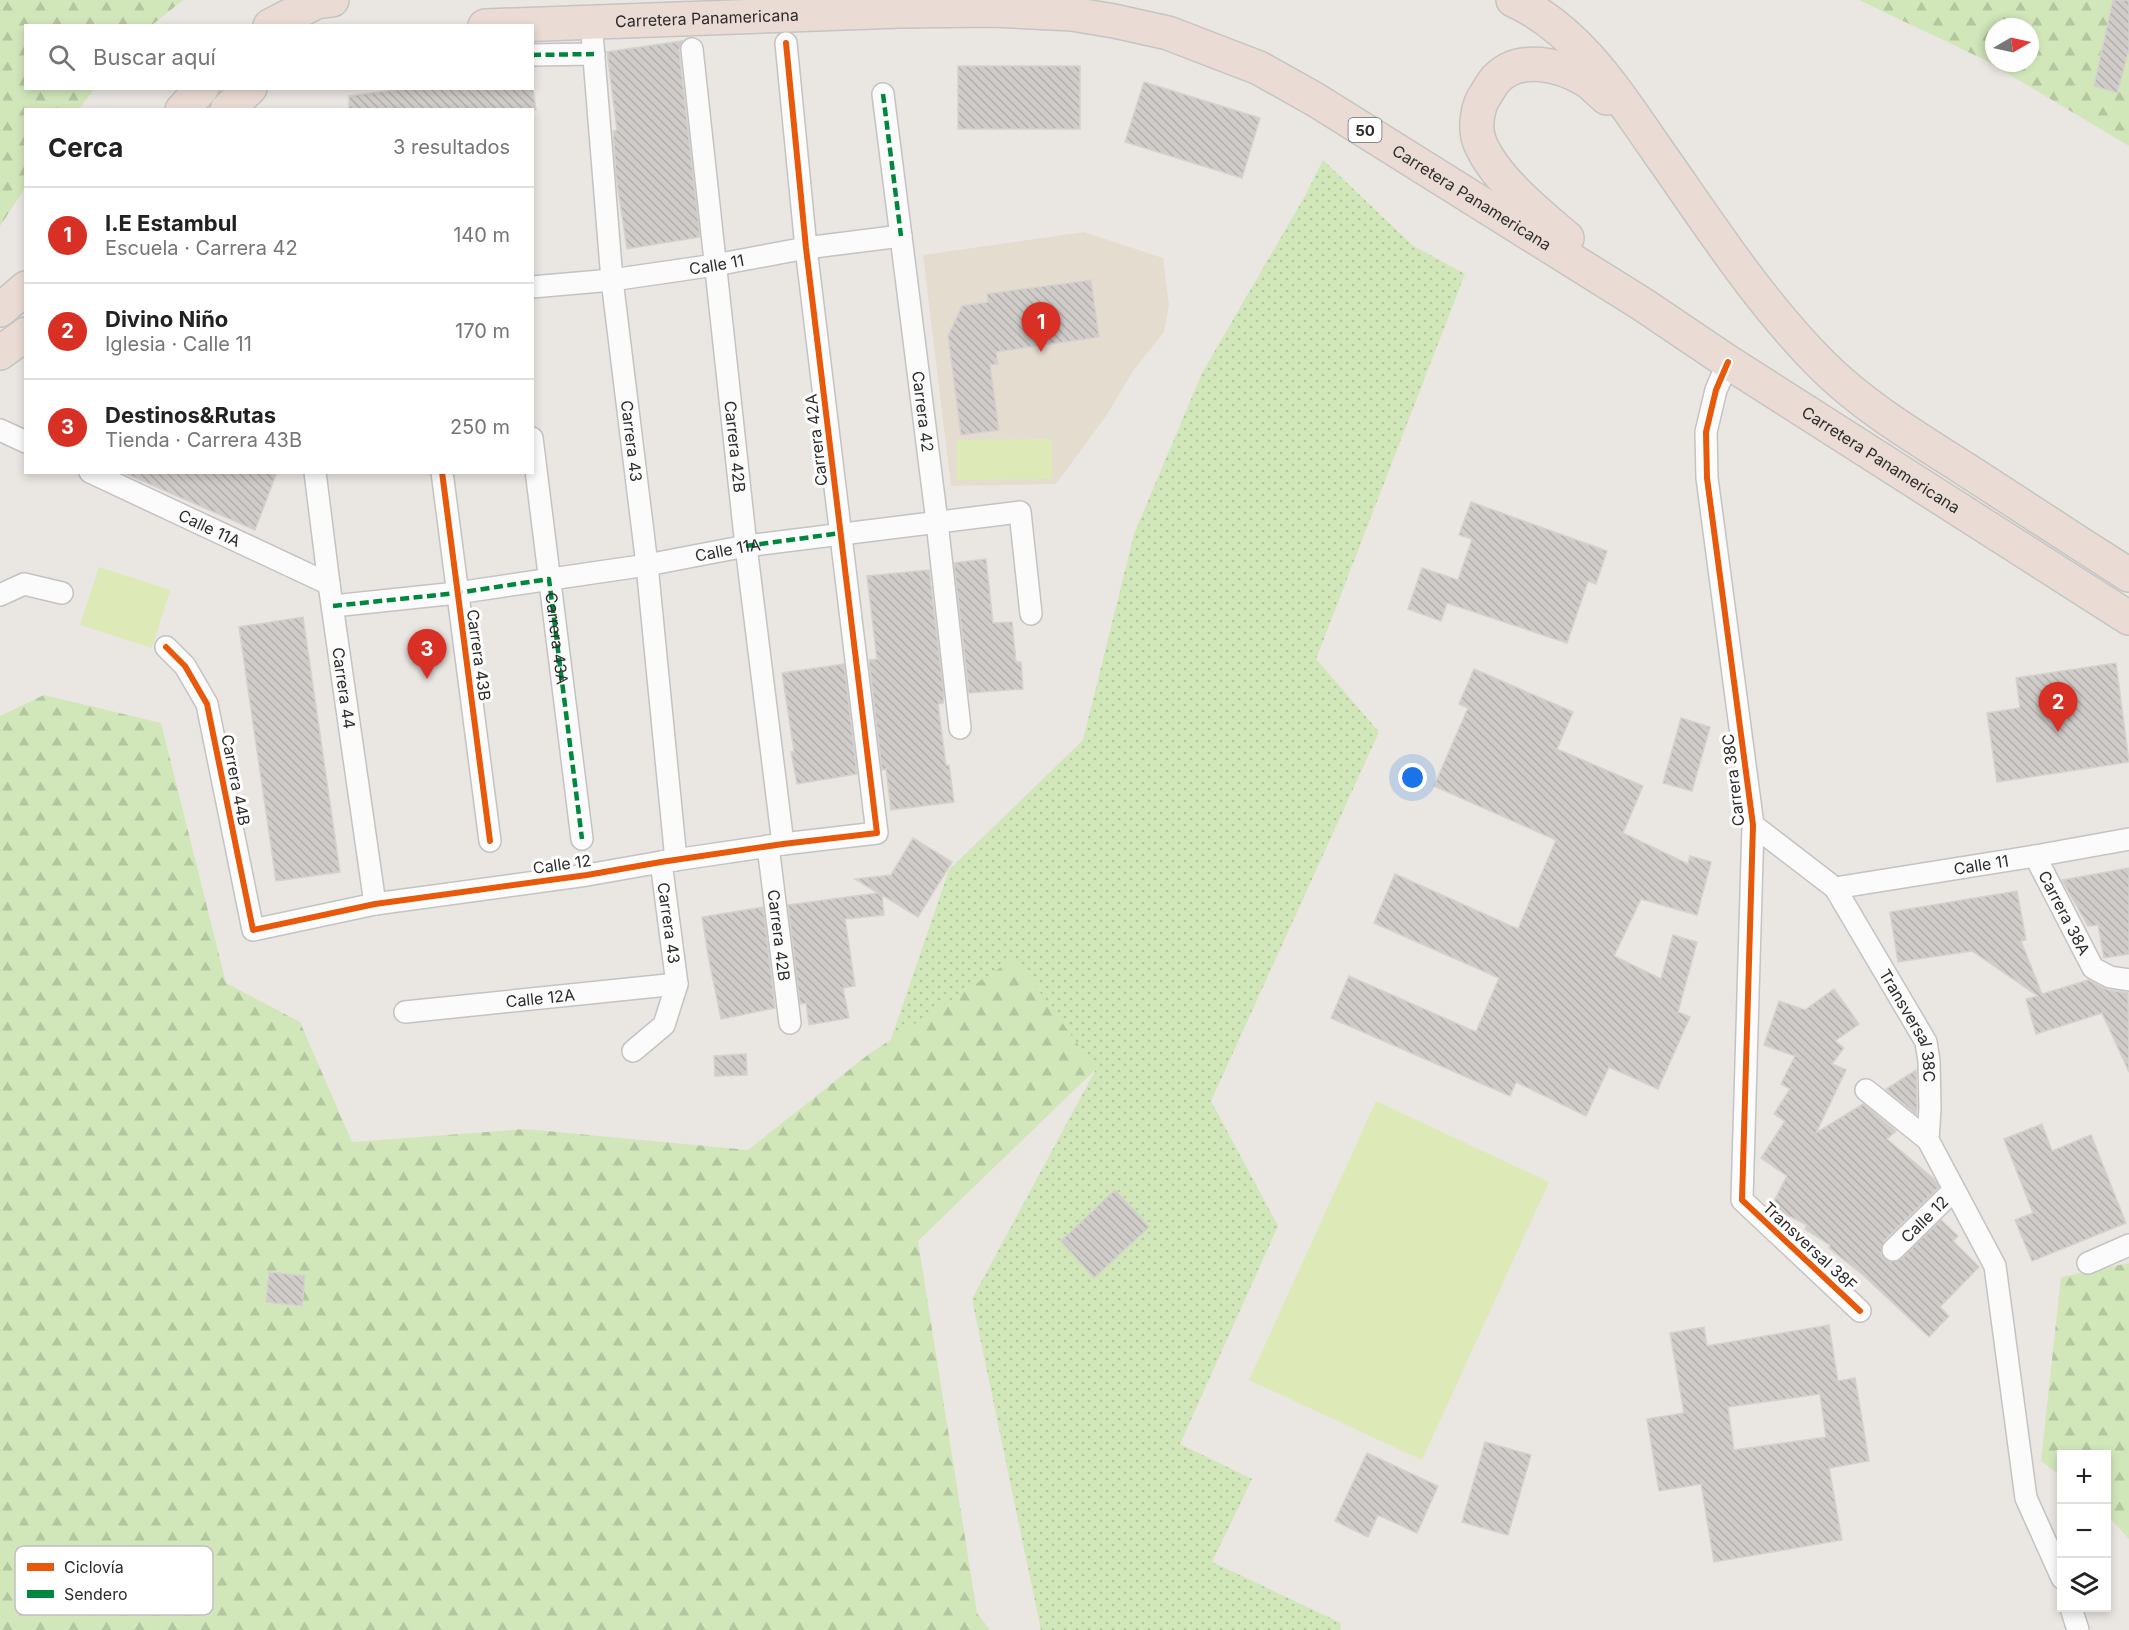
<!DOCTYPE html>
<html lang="es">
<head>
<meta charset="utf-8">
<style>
  :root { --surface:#fff; --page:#f6f6f6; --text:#222; --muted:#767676; --line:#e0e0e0; --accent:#d93025 }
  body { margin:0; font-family:Inter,sans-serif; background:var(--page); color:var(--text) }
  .controls { position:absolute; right:18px; bottom:18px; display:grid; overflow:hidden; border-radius:0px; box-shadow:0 3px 9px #0003 }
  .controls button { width:54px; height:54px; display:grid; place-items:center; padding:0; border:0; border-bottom:2px solid var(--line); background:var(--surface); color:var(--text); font:30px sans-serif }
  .compass { position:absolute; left:1985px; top:18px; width:54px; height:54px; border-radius:50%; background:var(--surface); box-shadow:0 3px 9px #0003; rotate:81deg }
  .you { position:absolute; left:1413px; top:778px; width:21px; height:21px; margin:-15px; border:4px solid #fff; border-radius:50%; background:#1a73e8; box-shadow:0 0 0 9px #1a73e833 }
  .badge { display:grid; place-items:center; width:39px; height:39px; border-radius:50%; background:var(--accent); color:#fff; font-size:20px; font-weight:700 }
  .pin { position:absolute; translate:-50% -50px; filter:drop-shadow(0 2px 3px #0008) }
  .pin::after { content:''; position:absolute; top:32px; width:21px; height:18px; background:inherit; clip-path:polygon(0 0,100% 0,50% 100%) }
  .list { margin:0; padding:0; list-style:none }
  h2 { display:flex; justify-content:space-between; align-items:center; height:78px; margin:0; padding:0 24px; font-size:26px }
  h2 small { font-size:20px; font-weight:400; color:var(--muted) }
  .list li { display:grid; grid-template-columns:39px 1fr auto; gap:18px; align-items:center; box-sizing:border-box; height:96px; padding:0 24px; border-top:2px solid var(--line) }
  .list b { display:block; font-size:22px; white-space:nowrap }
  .list p { margin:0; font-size:20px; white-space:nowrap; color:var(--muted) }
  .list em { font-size:20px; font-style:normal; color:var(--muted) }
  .icon { flex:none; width:33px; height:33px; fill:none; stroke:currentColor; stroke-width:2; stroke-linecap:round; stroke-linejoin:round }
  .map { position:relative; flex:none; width:2129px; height:1630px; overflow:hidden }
  .search { position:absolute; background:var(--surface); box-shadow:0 3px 9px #0003; left:24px; top:24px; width:510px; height:66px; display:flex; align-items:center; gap:15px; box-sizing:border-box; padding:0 21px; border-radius:0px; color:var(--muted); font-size:22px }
  .panel { position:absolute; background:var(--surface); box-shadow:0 3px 9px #0003; left:24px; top:108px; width:510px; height:366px; border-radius:0px }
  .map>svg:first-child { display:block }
  .education { fill:#e5dcd0 }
  .grass { fill:url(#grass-dots) }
  .forest { fill:url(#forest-firs); fill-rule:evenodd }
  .pitch { fill:#ddeab8 }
  .building { fill:url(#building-back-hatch); stroke:#d5d2ce; stroke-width:1.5; fill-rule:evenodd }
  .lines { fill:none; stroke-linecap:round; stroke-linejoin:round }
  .street-casing { stroke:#c4c3c3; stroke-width:24 }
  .highway-casing { stroke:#c6c4c2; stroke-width:36 }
  .street { stroke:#fcfbfb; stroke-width:21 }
  .highway { stroke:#eadcd4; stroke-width:33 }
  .quiet { stroke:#00873e; stroke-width:4.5; stroke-dasharray:9 4.5; stroke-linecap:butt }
  .cycleway-casing { stroke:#fff; stroke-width:10 }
  .cycleway { stroke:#e8590c; stroke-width:6 }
  .labels { text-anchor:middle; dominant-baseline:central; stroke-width:6; stroke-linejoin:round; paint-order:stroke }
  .shield { fill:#fff; stroke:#6b6b6b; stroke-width:1.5 }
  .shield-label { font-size:15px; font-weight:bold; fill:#2c2c2c }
  .street-label { font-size:16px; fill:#2c2c2c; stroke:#fff }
  .key { fill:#fff; stroke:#c0c0c0; stroke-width:1.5 }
  .key-label { font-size:16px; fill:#2c2c2c }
</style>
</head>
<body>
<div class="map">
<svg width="2129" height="1630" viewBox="0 0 2129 1630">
  <defs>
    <pattern id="grass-dots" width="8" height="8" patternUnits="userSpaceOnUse" patternTransform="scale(1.5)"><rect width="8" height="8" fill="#d1e7ba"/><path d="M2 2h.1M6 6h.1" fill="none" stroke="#b4c6a0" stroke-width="1.8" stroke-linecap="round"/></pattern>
    <pattern id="forest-firs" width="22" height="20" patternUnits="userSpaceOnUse" patternTransform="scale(1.5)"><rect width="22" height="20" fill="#d1e7ba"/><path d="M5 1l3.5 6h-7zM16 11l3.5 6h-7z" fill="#b4c6a0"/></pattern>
    <pattern id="building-back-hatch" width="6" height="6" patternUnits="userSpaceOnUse" patternTransform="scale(1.5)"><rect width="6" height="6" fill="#cfccc9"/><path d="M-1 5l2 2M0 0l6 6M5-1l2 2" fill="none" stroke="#b2afad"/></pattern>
  </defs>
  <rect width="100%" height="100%" fill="#eae6e2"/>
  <!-- education -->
  <path class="education" d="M 1084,232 L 1163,258 L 1169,305 L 1164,332 L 1133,371 L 1106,416 L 1056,484 L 951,486 L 923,255 Z"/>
  <!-- grass -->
  <path class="grass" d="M 1323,160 L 1412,245 L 1465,274 L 1316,659 L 1379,732 L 1211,1101 L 1278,1226 L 1180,1444 L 1252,1479 L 1212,1562 L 1341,1623 L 1340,1630 L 1041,1630 L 972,1299 L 1096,1069 L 891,1039 L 949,870 L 1083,740 L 1134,534 L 1202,373 L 1305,196 Z"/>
  <!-- forest -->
  <g class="forest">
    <path d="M 0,0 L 183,0 L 152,25 L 26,26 L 26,88 L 94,89 L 79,109 L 26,110 L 25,188 L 0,226 Z"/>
    <path d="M 1859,0 L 2129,0 L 2129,146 L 1985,60 ZM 1994,27 L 2030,27 L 2030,63 L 1994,63 Z"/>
    <path d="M 44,695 L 161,723 L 226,983 L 300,1022 L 352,1142 L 525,1129 L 748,1150 L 869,1054 L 1015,958 L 1096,1069 L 918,1241 L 977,1613 L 990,1630 L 0,1630 L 0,716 Z"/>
    <path d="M 2129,1263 L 2129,1539 L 2107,1515 L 2106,1454 L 2062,1454 L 2061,1476 L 2041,1461 L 2061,1277 Z"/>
  </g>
  <!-- pitch -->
  <g class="pitch">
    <path d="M 1052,439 L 1052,479 L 957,480 L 957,440 Z"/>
    <path d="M 99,567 L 170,590 L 152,648 L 80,625 Z"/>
    <path d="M 1376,1101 L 1549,1182 L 1422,1460 L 1249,1380 Z"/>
  </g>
  <!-- building -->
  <g class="building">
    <path d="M 2113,0 L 2129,0 L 2129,50 L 2117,93 L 2094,86 Z"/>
    <path d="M 682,41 L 679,50 L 700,237 L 627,249 L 616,176 L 613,131 L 617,130 L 607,52 Z"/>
    <rect x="958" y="66" width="122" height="63"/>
    <path d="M 1144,82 L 1260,118 L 1242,178 L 1125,142 Z"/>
    <path d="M 408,88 L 533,88 L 536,110 L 349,110 L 349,96 Z"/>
    <path d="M 1091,280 L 1099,337 L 996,352 L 998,364 L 990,365 L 999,430 L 961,435 L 948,336 L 962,306 L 988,302 L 987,294 Z"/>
    <path d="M 122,472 L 277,472 L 255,530 Z"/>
    <path d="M 1471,502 L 1607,551 L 1596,584 L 1588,581 L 1567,643 L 1447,603 L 1441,621 L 1408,609 L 1422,568 L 1458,580 L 1472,539 L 1459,535 Z"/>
    <path d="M 986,559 L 993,623 L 1012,622 L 1016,662 L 1021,662 L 1023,689 L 969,693 L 954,563 Z"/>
    <path d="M 929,570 L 944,695 L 943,703 L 938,704 L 946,765 L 949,765 L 954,802 L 891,810 L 886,769 L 882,770 L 869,660 L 877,659 L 867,576 Z"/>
    <path d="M 303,617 L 340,872 L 276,881 L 239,627 Z"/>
    <path d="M 2116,663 L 2129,762 L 1997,782 L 1987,713 L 2020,708 L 2016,678 Z"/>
    <path d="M 844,664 L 857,774 L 797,784 L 791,752 L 794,751 L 782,673 Z"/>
    <path d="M 1474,669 L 1573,712 L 1557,749 L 1643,786 L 1623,833 L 1688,864 L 1690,856 L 1711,862 L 1697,915 L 1641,899 L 1614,956 L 1661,979 L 1673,935 L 1697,942 L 1678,1012 L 1690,1017 L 1658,1089 L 1609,1067 L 1586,1116 L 1516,1082 L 1510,1096 L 1331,1018 L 1349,976 L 1476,1032 L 1499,978 L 1374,923 L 1395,874 L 1518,929 L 1556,840 L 1434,786 L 1468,708 L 1459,704 Z"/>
    <path d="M 1681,718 L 1710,727 L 1692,791 L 1663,783 Z"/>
    <path d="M 913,838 L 952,862 L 918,917 L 882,895 L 884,915 L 845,919 L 855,986 L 843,988 L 849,1018 L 809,1025 L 806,1003 L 800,1004 L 788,905 L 878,893 L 855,879 L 891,875 Z"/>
    <path d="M 2129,868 L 2129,954 L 2104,958 L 2098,925 L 2088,926 L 2062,880 Z"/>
    <path d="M 2017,891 L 2026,940 L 2021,941 L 2042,994 L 2088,980 L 2108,990 L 2128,993 L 2129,1072 L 2102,1013 L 2036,1034 L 2026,999 L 2038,996 L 1972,951 L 1898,962 L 1890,912 Z"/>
    <path d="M 763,907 L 775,1008 L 721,1019 L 709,960 L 702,917 Z"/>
    <path d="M 1834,989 L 1859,1024 L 1835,1041 L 1844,1048 L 1832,1064 L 1846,1070 L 1816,1133 L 1863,1104 L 1896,1131 L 1887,1139 L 1934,1179 L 1939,1187 L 1884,1241 L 1881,1253 L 1884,1259 L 1890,1262 L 1901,1259 L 1941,1220 L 1958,1236 L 1953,1241 L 1979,1267 L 1940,1307 L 1949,1316 L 1929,1337 L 1863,1275 L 1829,1248 L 1830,1245 L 1805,1229 L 1807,1225 L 1771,1207 L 1787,1176 L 1761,1158 L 1785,1121 L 1774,1114 L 1790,1089 L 1781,1084 L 1795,1056 L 1764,1045 L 1779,1001 L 1805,1010 Z"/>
    <path d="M 746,1054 L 747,1075 L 715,1076 L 714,1056 Z"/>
    <path d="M 1916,1070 L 1917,1108 L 1916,1114 L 1886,1089 Z"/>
    <path d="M 2042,1124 L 2052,1151 L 2091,1135 L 2126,1223 L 2032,1261 L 2015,1220 L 2033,1213 L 2004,1139 Z"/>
    <path d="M 1115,1190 L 1149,1227 L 1094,1278 L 1061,1241 Z"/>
    <path d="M 269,1272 L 305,1276 L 302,1306 L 266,1302 Z"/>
    <path d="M 1829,1325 L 1838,1381 L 1855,1378 L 1869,1461 L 1829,1468 L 1842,1540 L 1714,1562 L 1701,1484 L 1659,1491 L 1647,1419 L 1684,1413 L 1670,1333 L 1704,1327 L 1707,1346 ZM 1820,1394 L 1826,1437 L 1734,1450 L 1728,1407 Z"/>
    <path d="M 1485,1442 L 1531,1455 L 1508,1535 L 1462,1522 Z"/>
    <path d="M 1367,1453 L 1438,1486 L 1417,1533 L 1378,1515 L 1368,1537 L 1335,1521 Z"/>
  </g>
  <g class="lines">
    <!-- street casing -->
    <g class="street-casing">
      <g id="street">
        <path id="s1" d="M 591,21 L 612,280 L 647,565 L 676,860"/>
        <path id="s2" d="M 692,49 L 746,546 L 783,844"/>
        <path d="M 532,55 L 594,54"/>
        <path id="s3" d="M 883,94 L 937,522 L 960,728"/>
        <path id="s4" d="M 532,287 L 612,280 L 715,265 L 806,248 L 901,236"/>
        <path d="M 1728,362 L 1716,390 L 1706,432 L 1707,478 L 1753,825 L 1742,1200 L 1860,1311"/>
        <path d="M 0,430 L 26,442"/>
        <path id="s5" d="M 532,438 L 582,839"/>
        <path id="s6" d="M 90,472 L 329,584"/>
        <path id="s7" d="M 315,472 L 329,584 L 375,904"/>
        <path d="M 442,472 L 490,841"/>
        <path d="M 0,595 L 24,584 L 62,593"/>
        <path id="s8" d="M 333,606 L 457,593 L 647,565 L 746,546 L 1020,512 L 1031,614"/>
        <path d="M 166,647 L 185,666 L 207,704 L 253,930 L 375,904 L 587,875 L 661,862 L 783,844 L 877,833 L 806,248 L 786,43"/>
        <path id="s9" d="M 1753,825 L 1835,888 L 1926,1042 L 1929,1061 L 1930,1108 L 1928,1140 L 1995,1266 L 2026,1498 L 2062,1578"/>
        <path id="s10" d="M 768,846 L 790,1023"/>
        <path id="s11" d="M 2035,856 L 2093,968 L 2110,977 L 2129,980"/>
        <path id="s12" d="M 1835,888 L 2035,856 L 2129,839"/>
        <path id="s13" d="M 405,1012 L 677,984"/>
        <path d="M 633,1051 L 664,1025 L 677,984 L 661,862"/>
        <path d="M 1866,1090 L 1928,1140"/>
        <path id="s14" d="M 1893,1250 L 1954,1190"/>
        <path d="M 2088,1263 L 2129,1245"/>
        <path d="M 2071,1608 L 2078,1630"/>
      </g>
    </g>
    <!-- highway casing -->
    <g class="highway-casing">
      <g id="highway">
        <path d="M 1513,0 C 1582,31 1622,101 1664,160 C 1713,230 1761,304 1822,365 C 1864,407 1915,437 1965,469 C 2019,504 2074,540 2129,575"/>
        <path d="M 270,26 L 316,2 L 332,0"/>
        <path id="s15" d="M 485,26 L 899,11 L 993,10 L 1072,14 L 1114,21 L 1168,33 L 1259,68 L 1316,100 L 1642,304 L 1728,362 L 2129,618"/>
        <path d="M 182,110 L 202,88"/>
        <path d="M 227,110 L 250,88"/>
        <path d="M 1567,238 C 1538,213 1495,179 1480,143 C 1474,129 1477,106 1486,94 C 1489,89 1492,84 1496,79 C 1520,54 1561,65 1586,80 C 1594,85 1600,93 1607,98"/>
        <path d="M 0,310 L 26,288"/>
        <path d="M 0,353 L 26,334"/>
      </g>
    </g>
    <!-- street -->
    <use href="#street" class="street"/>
    <!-- highway -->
    <use href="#highway" class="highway"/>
    <!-- quiet -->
    <g class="quiet">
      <path d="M 532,55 L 594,54"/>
      <path d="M 883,94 L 901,236"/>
      <path d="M 746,546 L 841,533"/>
      <path d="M 333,606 L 457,593 L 549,579 L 582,839"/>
    </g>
    <!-- cycleway casing -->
    <g class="cycleway-casing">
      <g id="cycleway">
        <path d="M 1728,362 L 1716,390 L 1706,432 L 1707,478 L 1753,825 L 1742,1200 L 1860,1311"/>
        <path d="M 442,472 L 490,841"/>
        <path d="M 166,647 L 185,666 L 207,704 L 253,930 L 375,904 L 587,875 L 661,862 L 783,844 L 877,833 L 806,248 L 786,43"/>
      </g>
    </g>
    <!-- cycleway -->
    <use href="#cycleway" class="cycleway"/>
  </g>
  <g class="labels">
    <!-- shield labels -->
    <rect class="shield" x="1348.5" y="118" width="33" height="24" rx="4.5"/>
    <g class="shield-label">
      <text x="1365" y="130">50</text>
    </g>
    <!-- street labels -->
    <g class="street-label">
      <text stroke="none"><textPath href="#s15" startOffset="222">Carretera Panamericana</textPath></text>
      <text stroke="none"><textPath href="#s15" startOffset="1032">Carretera Panamericana</textPath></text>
      <text stroke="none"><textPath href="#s4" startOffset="186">Calle 11</textPath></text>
      <text stroke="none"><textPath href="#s3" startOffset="320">Carrera 42</textPath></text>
      <text transform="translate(816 440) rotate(-97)">Carrera 42A</text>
      <text stroke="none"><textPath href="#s1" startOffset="422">Carrera 43</textPath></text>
      <text stroke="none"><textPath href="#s2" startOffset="400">Carrera 42B</textPath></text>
      <text stroke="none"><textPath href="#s15" startOffset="1518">Carretera Panamericana</textPath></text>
      <text stroke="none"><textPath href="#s6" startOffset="132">Calle 11A</textPath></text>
      <text stroke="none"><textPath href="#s8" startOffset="399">Calle 11A</textPath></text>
      <text stroke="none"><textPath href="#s5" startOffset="202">Carrera 43A</textPath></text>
      <text transform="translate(479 655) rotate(82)">Carrera 43B</text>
      <text stroke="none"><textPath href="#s7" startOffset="218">Carrera 44</textPath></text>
      <text transform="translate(236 780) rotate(79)">Carrera 44B</text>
      <text transform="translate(1733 780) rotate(-97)">Carrera 38C</text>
      <text transform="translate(562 864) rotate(-8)">Calle 12</text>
      <text stroke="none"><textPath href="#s12" startOffset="148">Calle 11</textPath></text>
      <text stroke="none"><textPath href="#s11" startOffset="64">Carrera 38A</textPath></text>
      <text transform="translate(669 923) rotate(82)">Carrera 43</text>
      <text stroke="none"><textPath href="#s10" startOffset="90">Carrera 42B</textPath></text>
      <text stroke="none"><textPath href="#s13" startOffset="136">Calle 12A</textPath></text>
      <text stroke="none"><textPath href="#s9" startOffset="261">Transversal 38C</textPath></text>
      <text stroke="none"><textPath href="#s14" startOffset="44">Calle 12</textPath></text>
      <text transform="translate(1810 1246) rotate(43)">Transversal 38F</text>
    </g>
  </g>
  <!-- legend -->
  <rect x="15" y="1546" width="198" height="69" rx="9" class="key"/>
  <rect x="27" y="1563" width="27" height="8" fill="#e8590c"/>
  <rect x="27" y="1590" width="27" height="8" fill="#00873e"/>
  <g class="key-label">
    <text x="64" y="1573">Ciclovía</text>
    <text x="64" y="1600">Sendero</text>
  </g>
</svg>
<div class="controls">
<button>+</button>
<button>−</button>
<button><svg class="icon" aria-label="layers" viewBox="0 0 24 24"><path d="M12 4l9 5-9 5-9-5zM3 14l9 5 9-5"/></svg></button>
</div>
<svg class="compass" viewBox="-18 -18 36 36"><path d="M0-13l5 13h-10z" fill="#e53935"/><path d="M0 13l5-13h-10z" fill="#767676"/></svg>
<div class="you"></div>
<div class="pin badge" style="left:1041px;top:352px">1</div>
<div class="pin badge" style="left:2058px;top:732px">2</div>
<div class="pin badge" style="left:427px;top:679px">3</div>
<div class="search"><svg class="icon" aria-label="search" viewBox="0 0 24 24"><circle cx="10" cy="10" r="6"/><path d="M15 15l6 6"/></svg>Buscar aquí</div>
<section class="panel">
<h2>Cerca<small>3 resultados</small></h2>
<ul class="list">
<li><span class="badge">1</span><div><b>I.E Estambul</b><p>Escuela · Carrera 42</p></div><em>140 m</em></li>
<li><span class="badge">2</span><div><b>Divino Niño</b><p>Iglesia · Calle 11</p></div><em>170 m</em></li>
<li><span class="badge">3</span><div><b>Destinos&amp;Rutas</b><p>Tienda · Carrera 43B</p></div><em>250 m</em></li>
</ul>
</section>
</div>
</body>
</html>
